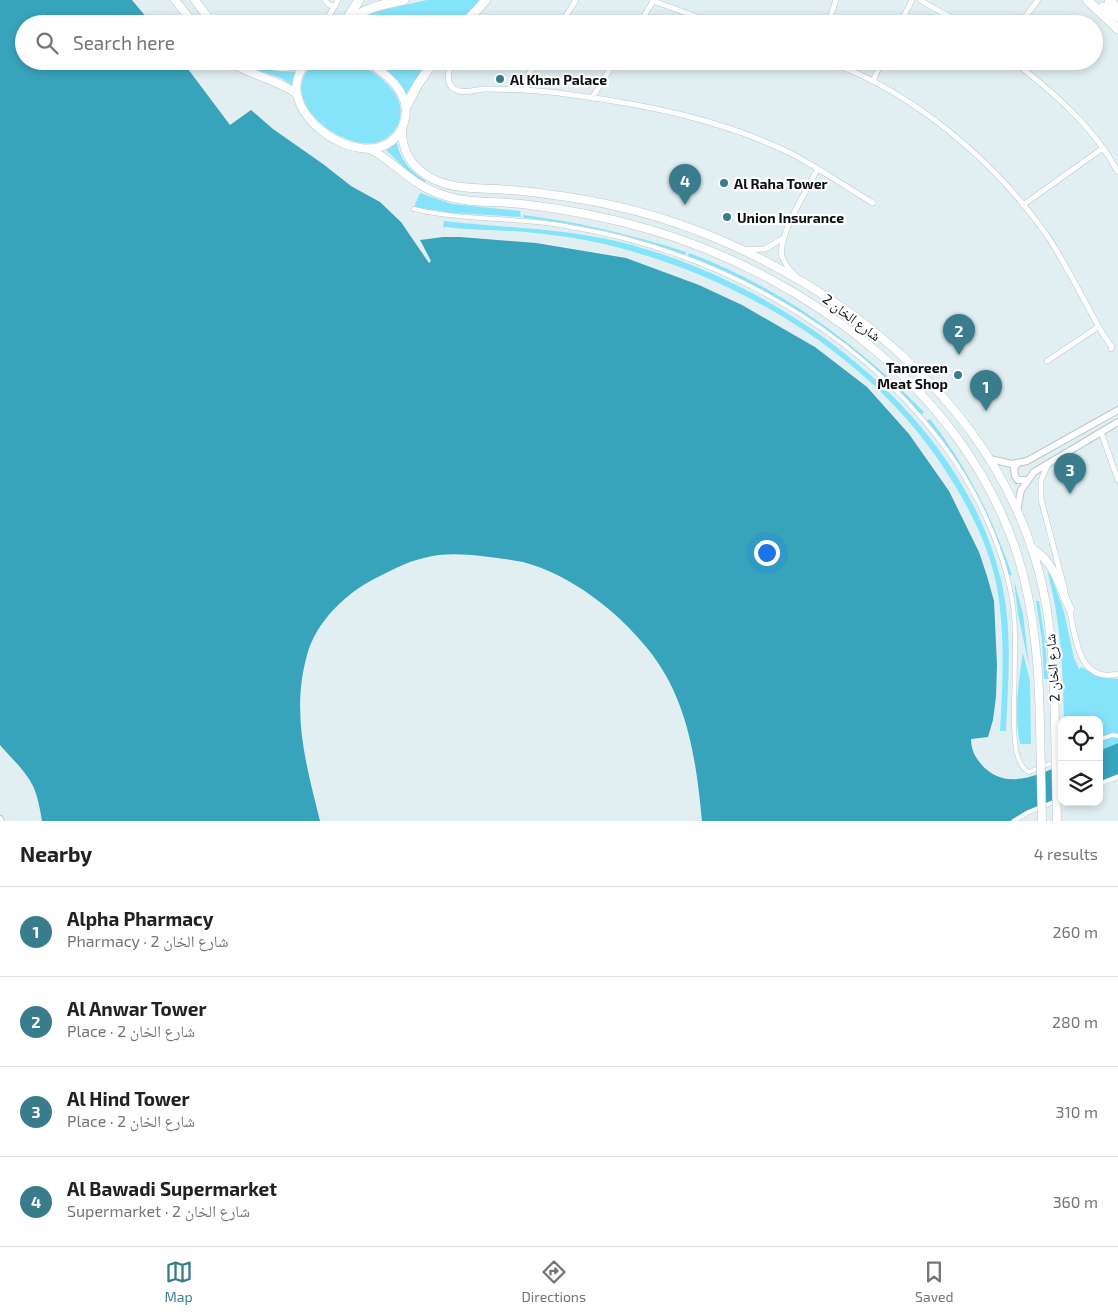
<!DOCTYPE html>
<html lang="en">
<head>
<meta charset="utf-8">
<style>
  :root { --surface:#fff; --page:#f6f6f6; --text:#202124; --muted:#757577; --line:#e0e0e0; --accent:#397d8d }
  body { margin:0; font-family:"Exo 2","Noto Naskh Arabic",sans-serif; background:var(--page); color:var(--text) }
  .controls { position:absolute; right:15px; bottom:15px; display:grid; overflow:hidden; border-radius:10px; box-shadow:0 2px 8px #0003 }
  .controls button { width:45px; height:45px; display:grid; place-items:center; padding:0; border:0; border-bottom:1px solid var(--line); background:var(--surface); color:var(--text); font:25px sans-serif }
  .you { position:absolute; left:766px; top:552px; width:18px; height:18px; margin:-12px; border:4px solid #fff; border-radius:50%; background:#1a73e8; box-shadow:0 0 0 8px #1a73e833 }
  .badge { display:grid; place-items:center; width:32px; height:32px; border-radius:50%; background:var(--accent); color:#fff; font-size:16px; font-weight:700 }
  .pin { position:absolute; translate:-50% -41px; filter:drop-shadow(0 1px 2px #0008) }
  .pin::after { content:''; position:absolute; top:26px; width:18px; height:15px; background:inherit; clip-path:polygon(0 0,100% 0,50% 100%) }
  .list { margin:0; padding:0; list-style:none }
  h2 { display:flex; justify-content:space-between; align-items:center; height:65px; margin:0; padding:0 20px; font-size:21px }
  h2 small { font-size:16px; font-weight:400; color:var(--muted) }
  .list li { display:grid; grid-template-columns:32px 1fr auto; gap:15px; align-items:center; box-sizing:border-box; height:90px; padding:0 20px; border-top:1px solid var(--line) }
  .list b { display:block; font-size:19px; white-space:nowrap }
  .list p { margin:0; font-size:16px; white-space:nowrap; color:var(--muted) }
  .list em { font-size:16px; font-style:normal; color:var(--muted) }
  .icon { flex:none; width:28px; height:28px; fill:none; stroke:currentColor; stroke-width:2; stroke-linecap:round; stroke-linejoin:round }
  .map { position:relative; flex:none; width:1118px; height:821px; overflow:hidden }
  .search { position:absolute; background:var(--surface); box-shadow:0 2px 8px #0003; left:15px; right:15px; top:15px; height:55px; display:flex; align-items:center; gap:12px; box-sizing:border-box; padding:0 18px; border-radius:28px; color:var(--muted); font-size:19px }
  .sheet { height:425px; background:var(--surface) }
  nav { display:flex; justify-content:space-around; align-items:center; box-sizing:border-box; height:70px; border-top:1px solid var(--line); background:var(--surface); font-size:14px; color:var(--muted) }
  nav a { display:grid; justify-items:center; gap:2px }
  nav .on { color:var(--accent) }
  .map>svg:first-child { display:block }
  .green { fill:#85e3fa }
  .water { fill:#38a4bc }
  .lines { fill:none; stroke-linecap:round; stroke-linejoin:round }
  .pedestrian-casing { stroke:#bac7ca; stroke-width:5 }
  .minor-casing { stroke:#bac7ca; stroke-width:6 }
  .tertiary-casing { stroke:#bac7ca; stroke-width:8 }
  .secondary-casing { stroke:#bac7ca; stroke-width:9 }
  .primary-casing { stroke:#bac7ca; stroke-width:10 }
  .pedestrian { stroke:#fff; stroke-width:4 }
  .minor { stroke:#fff; stroke-width:5 }
  .tertiary { stroke:#fff; stroke-width:6 }
  .secondary { stroke:#fff; stroke-width:8 }
  .primary { stroke:#fff; stroke-width:9 }
  .secondary-bridge-casing { stroke:#bac7ca; stroke-width:9; stroke-linecap:butt }
  .secondary-bridge { stroke:#fff; stroke-width:8 }
  .poi-dot { fill:#397d8d; stroke:#fff; stroke-width:2 }
  .labels { text-anchor:middle; dominant-baseline:central; stroke-width:4.5; stroke-linejoin:round; paint-order:stroke }
  .poi-label { font-size:14px; font-weight:bold; fill:#0b0f10; stroke:#fff; text-anchor:start }
  .street-label { font-size:14px; fill:#0b0f10; stroke:#fff }
</style>
</head>
<body>
<div class="map">
<svg width="1118" height="821" viewBox="0 0 1118 821">
  <rect width="100%" height="100%" fill="#e1eff2"/>
  <!-- green -->
  <g class="green">
    <path d="M 427,0 L 482,0 L 459,24 L 353,24 L 374,12 Z"/>
    <path d="M 318,61 C 329,61 342,59 353,61 C 357,62 362,66 366,68 C 385,79 407,98 399,122 C 397,129 391,135 385,139 C 349,161 266,95 318,61 Z"/>
    <path d="M 375,61 L 428,61 L 406,94 L 390,73 Z"/>
    <path d="M 250,63 L 276,71 L 295,72 L 292,85 L 281,78 L 248,67 Z"/>
    <path d="M 397,143 C 400,160 411,172 426,181 L 424,183 L 409,172 L 386,150 Z"/>
    <path d="M 420,193 L 452,204 L 520,211 L 521,217 L 453,213 L 414,207 Z"/>
    <path d="M 523,215 C 579,222 633,235 686,252 L 685,255 C 634,235 578,223 524,218 Z"/>
    <path d="M 444,221 C 504,228 560,228 620,242 C 782,282 961,411 1001,580 C 1013,629 1008,682 1006,731 L 1000,731 C 1003,681 1006,623 994,574 C 986,542 971,512 954,484 C 880,360 743,277 604,244 C 573,237 542,233 511,231 C 490,230 468,230 447,227 L 443,227 Z"/>
    <path d="M 689,253 C 780,287 857,343 924,412 L 921,415 C 858,344 777,289 688,256 Z"/>
    <path d="M 930,419 C 968,469 992,516 1012,575 L 1007,576 C 1000,555 994,534 986,513 C 972,480 950,450 927,421 Z"/>
    <path d="M 1050,572 L 1064,612 L 1074,658 L 1079,669 L 1081,667 L 1099,677 L 1118,679 L 1118,743 L 1099,751 L 1099,720 L 1064,720 C 1063,670 1061,622 1048,574 Z"/>
    <path d="M 1014,580 L 1023,614 L 1029,666 L 1018,614 Z"/>
    <path d="M 1036,601 L 1039,601 L 1045,640 L 1048,679 L 1044,679 L 1042,640 Z"/>
    <path d="M 1023,653 L 1030,681 L 1031,744 L 1020,744 C 1014,714 1018,683 1023,653 Z"/>
  </g>
  <!-- water -->
  <g class="water">
    <path d="M 0,0 L 132,0 L 152,24 L 24,24 L 24,61 L 182,61 L 230,125 L 251,110 L 273,129 L 323,164 L 351,186 L 380,202 L 401,222 L 429,263 L 431,261 L 420,240 L 443,237 L 460,237 L 536,243 L 626,258 L 699,285 L 742,305 L 815,347 L 867,387 L 909,434 L 949,491 L 979,552 L 987,576 L 994,601 L 997,665 L 996,697 L 993,720 L 988,737 L 971,739 C 971,749 975,757 981,764 C 1004,791 1035,776 1062,765 L 1062,797 L 1024,812 L 1010,821 L 702,821 C 696,759 688,698 647,648 C 616,610 571,575 523,562 C 509,559 495,558 481,556 C 462,554 442,553 424,558 C 406,562 390,571 374,579 C 345,594 316,622 307,655 C 291,713 306,764 320,821 L 42,821 C 40,809 38,797 33,786 C 25,770 11,758 0,745 Z"/>
    <path d="M 1118,743 L 1118,774 L 1099,782 L 1099,751 Z"/>
  </g>
  <g class="lines">
    <!-- pedestrian casing -->
    <g class="pedestrian-casing">
      <g id="pedestrian">
        <path d="M 414,209 C 464,221 515,217 565,226 C 709,249 851,324 941,442 C 980,494 1015,569 1015,635 C 1015,657 1015,679 1014,701 C 1014,719 1013,737 1017,754 C 1019,761 1022,769 1029,772 L 1062,759"/>
        <path d="M 1099,740 L 1112,735 L 1118,736"/>
        <path d="M 1099,784 L 1118,777"/>
        <path d="M 1014,821 L 1029,812 L 1062,799"/>
      </g>
    </g>
    <!-- minor casing -->
    <g class="minor-casing">
      <g id="minor">
        <path d="M 325,0 L 329,5 L 335,6"/>
        <path d="M 920,0 L 962,24"/>
        <path d="M 653,1 L 717,24"/>
        <path d="M 327,19 L 338,0"/>
        <path d="M 561,24 L 576,0"/>
        <path d="M 639,24 L 654,0"/>
        <path d="M 828,24 L 836,0"/>
        <path d="M 900,24 L 912,0"/>
        <path d="M 1020,24 L 1038,0"/>
        <path d="M 454,61 C 447,71 444,88 460,91 C 468,93 478,89 486,89 C 515,89 545,91 573,95 C 647,105 724,120 792,154 C 819,168 846,187 873,203"/>
        <path d="M 826,61 C 912,90 997,163 1048,237 C 1069,269 1085,303 1104,336 L 1112,347 L 1111,349"/>
        <path d="M 1013,61 C 1053,92 1094,127 1118,172"/>
        <path d="M 873,81 L 882,61"/>
        <path d="M 526,90 L 528,76 L 536,61"/>
        <path d="M 592,98 L 615,61"/>
        <path d="M 1023,205 L 1103,148"/>
        <path d="M 741,250 L 765,249 L 782,239"/>
        <path d="M 797,278 C 792,271 784,265 782,256 C 777,237 808,188 817,170"/>
        <path d="M 1047,361 L 1098,327"/>
        <path d="M 1101,432 L 1118,480"/>
        <path d="M 1048,464 L 1041,480 L 1041,499 L 1065,591"/>
        <path d="M 1069,606 C 1075,633 1077,684 1118,674"/>
      </g>
    </g>
    <!-- tertiary casing -->
    <g class="tertiary-casing">
      <g id="tertiary">
        <path d="M 990,459 L 1012,464 L 1027,461 L 1118,410"/>
        <path d="M 1018,463 L 1014,468 L 1015,476 L 1018,480 L 1027,480"/>
        <path d="M 1017,511 L 1021,490 L 1034,472 L 1118,422"/>
        <path d="M 0,819 L 1,821"/>
      </g>
    </g>
    <!-- secondary casing -->
    <g class="secondary-casing">
      <g id="secondary">
        <path d="M 175,0 L 194,24"/>
        <path d="M 195,0 L 213,24"/>
        <path d="M 229,61 C 250,76 276,78 297,94"/>
        <path d="M 256,61 C 273,69 290,69 308,62"/>
        <path d="M 309,61 C 262,104 359,177 396,137 C 403,129 406,119 406,109 C 404,87 383,71 365,61"/>
        <path d="M 402,127 C 401,152 412,168 433,179 C 453,189 475,188 496,189 C 513,190 529,191 546,194 C 605,201 664,216 718,239 C 863,301 997,415 1039,572 C 1052,622 1054,673 1055,725"/>
        <path d="M 370,149 C 395,162 412,185 440,194 C 466,204 495,201 522,204 C 565,209 607,217 648,229 C 809,276 968,394 1019,560 C 1035,613 1039,669 1040,725"/>
        <path d="M 1031,547 C 1056,564 1058,584 1070,609"/>
      </g>
    </g>
    <!-- primary casing -->
    <g class="primary-casing">
      <g id="primary">
        <path d="M 1087,0 L 1118,29"/>
        <path d="M 1109,0 L 1118,8"/>
        <path d="M 1099,11 L 1103,7 L 1107,7 L 1118,17"/>
        <path d="M 347,19 L 359,0"/>
        <path d="M 347,24 C 361,8 384,4 404,0"/>
        <path d="M 464,24 L 486,0"/>
        <path d="M 406,107 L 418,84 L 434,61"/>
      </g>
    </g>
    <!-- pedestrian -->
    <use href="#pedestrian" class="pedestrian"/>
    <!-- minor -->
    <use href="#minor" class="minor"/>
    <!-- tertiary -->
    <use href="#tertiary" class="tertiary"/>
    <!-- secondary -->
    <use href="#secondary" class="secondary"/>
    <!-- primary -->
    <use href="#primary" class="primary"/>
    <!-- secondary-bridge casing -->
    <g class="secondary-bridge-casing">
      <g id="secondary-bridge">
        <path d="M 1040,725 L 1042,821"/>
        <path d="M 1055,725 L 1057,821"/>
      </g>
    </g>
    <!-- secondary-bridge -->
    <use href="#secondary-bridge" class="secondary-bridge"/>
  </g>
  <!-- markers -->
  <g class="poi-dot">
    <circle cx="500" cy="79" r="5"/>
    <circle cx="724" cy="183" r="5"/>
    <circle cx="727" cy="217" r="5"/>
    <circle cx="958" cy="375" r="5"/>
  </g>
  <g class="labels">
    <!-- poi labels -->
    <g class="poi-label">
      <text x="510" y="79">Al Khan Palace</text>
      <text x="734" y="183">Al Raha Tower</text>
      <text x="737" y="217">Union Insurance</text>
      <text x="948" y="367" text-anchor="end">Tanoreen<tspan x="948" dy="16">Meat Shop</tspan></text>
    </g>
    <!-- street labels -->
    <g class="street-label">
      <text transform="translate(852 317) rotate(37)">شارع الخان 2</text>
      <text transform="translate(1052 668) rotate(-94)">شارع الخان 2</text>
    </g>
  </g>
</svg>
<div class="controls">
<button><svg class="icon" aria-label="locate" viewBox="0 0 24 24"><circle cx="12" cy="12" r="6"/><path d="M12 2v4M12 18v4M2 12h4M18 12h4"/></svg></button>
<button><svg class="icon" aria-label="layers" viewBox="0 0 24 24"><path d="M12 4l9 5-9 5-9-5zM3 14l9 5 9-5"/></svg></button>
</div>
<div class="you"></div>
<div class="pin badge" style="left:986px;top:411px">1</div>
<div class="pin badge" style="left:959px;top:355px">2</div>
<div class="pin badge" style="left:1070px;top:494px">3</div>
<div class="pin badge" style="left:685px;top:205px">4</div>
<div class="search"><svg class="icon" aria-label="search" viewBox="0 0 24 24"><circle cx="10" cy="10" r="6"/><path d="M15 15l6 6"/></svg>Search here</div>
</div>
<section class="sheet">
<h2>Nearby<small>4 results</small></h2>
<ul class="list">
<li><span class="badge">1</span><div><b>Alpha Pharmacy</b><p>Pharmacy · شارع الخان 2</p></div><em>260 m</em></li>
<li><span class="badge">2</span><div><b>Al Anwar Tower</b><p>Place · شارع الخان 2</p></div><em>280 m</em></li>
<li><span class="badge">3</span><div><b>Al Hind Tower</b><p>Place · شارع الخان 2</p></div><em>310 m</em></li>
<li><span class="badge">4</span><div><b>Al Bawadi Supermarket</b><p>Supermarket · شارع الخان 2</p></div><em>360 m</em></li>
</ul>
</section>
<nav>
<a class="on"><svg class="icon" aria-label="map" viewBox="0 0 24 24"><path d="M3 6l6-2 6 2 6-2v14l-6 2-6-2-6 2zM9 4v14M15 6v14"/></svg>Map</a>
<a><svg class="icon" aria-label="directions" viewBox="0 0 24 24"><path d="M12 3l9 9-9 9-9-9zM9 14v-3h6M13 9l2 2-2 2"/></svg>Directions</a>
<a><svg class="icon" aria-label="saved" viewBox="0 0 24 24"><path d="M7 4h10v16l-5-4-5 4z"/></svg>Saved</a>
</nav>
</body>
</html>
